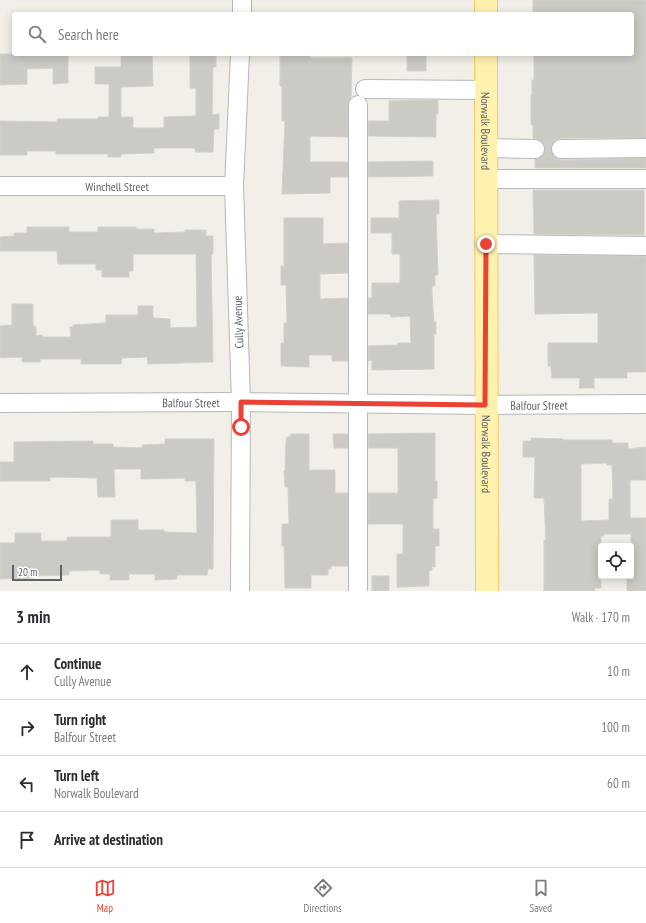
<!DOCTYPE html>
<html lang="en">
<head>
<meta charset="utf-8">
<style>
  :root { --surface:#fff; --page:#f7f7f7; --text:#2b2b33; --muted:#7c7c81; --line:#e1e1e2; --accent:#ea4335 }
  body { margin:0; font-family:"PT Sans Narrow",sans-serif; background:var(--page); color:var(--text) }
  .controls { position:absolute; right:12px; bottom:12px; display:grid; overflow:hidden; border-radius:4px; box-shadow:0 2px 10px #0003 }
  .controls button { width:36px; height:36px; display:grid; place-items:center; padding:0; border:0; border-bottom:1px solid var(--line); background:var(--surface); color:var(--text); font:20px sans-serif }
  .scale { position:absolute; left:12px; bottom:10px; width:50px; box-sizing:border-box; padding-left:4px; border:2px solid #5f6368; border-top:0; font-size:11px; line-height:14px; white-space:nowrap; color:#5f6368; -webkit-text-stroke:3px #fff; paint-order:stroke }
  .stop { position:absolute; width:12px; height:12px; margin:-9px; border:3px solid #ea4335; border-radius:50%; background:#fff }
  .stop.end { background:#ea4335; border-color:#fff; box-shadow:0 1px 4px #0008 }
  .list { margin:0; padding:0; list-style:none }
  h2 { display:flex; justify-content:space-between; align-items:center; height:52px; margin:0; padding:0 16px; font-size:17px }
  h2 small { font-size:13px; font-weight:400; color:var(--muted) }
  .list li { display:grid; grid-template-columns:26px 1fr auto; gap:12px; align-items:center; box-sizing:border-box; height:56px; padding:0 16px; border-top:1px solid var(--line) }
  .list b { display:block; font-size:15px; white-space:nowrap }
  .list p { margin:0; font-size:13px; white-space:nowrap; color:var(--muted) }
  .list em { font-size:13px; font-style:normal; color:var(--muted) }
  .icon { flex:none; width:22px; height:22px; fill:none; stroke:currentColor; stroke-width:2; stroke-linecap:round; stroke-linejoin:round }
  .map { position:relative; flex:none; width:646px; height:591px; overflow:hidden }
  .search { position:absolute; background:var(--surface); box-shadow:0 2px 10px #0003; left:12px; right:12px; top:12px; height:44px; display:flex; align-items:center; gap:10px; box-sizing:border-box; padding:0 14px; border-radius:4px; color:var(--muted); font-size:15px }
  .sheet { height:276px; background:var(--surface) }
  nav { display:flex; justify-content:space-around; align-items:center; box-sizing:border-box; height:56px; border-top:1px solid var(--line); background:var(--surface); font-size:11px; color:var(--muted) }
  nav a { display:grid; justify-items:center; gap:2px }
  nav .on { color:var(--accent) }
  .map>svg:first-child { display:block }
  .building { fill:#cccac5; stroke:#d6d1c6; fill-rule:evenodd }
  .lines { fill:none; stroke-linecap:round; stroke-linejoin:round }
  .minor-tunnel { stroke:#ccccc8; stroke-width:18; stroke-dasharray:18 9; stroke-linecap:butt }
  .minor-casing { stroke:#b5b8bc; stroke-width:20 }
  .major-casing { stroke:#f2c960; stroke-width:24 }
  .minor { stroke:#fff; stroke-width:18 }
  .major { stroke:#fff2af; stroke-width:22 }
  .route { stroke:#ea4335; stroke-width:5 }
  .labels { text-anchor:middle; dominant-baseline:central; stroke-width:3.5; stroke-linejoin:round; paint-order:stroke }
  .street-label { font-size:12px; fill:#5f6368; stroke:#fff }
</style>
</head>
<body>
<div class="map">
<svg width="646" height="591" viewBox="0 0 646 591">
  <rect width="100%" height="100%" fill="#f1efe8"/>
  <!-- building -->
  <g class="building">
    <path d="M 533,0 L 646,0 L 646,138 L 561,138 L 555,140 L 552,144 L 551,149 L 552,155 L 556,158 L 561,160 L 646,158 L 646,168 L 535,168 L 535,159 L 540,158 L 544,155 L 545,149 L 544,144 L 541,140 L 533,138 L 533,125 L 531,125 L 531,95 L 532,95 L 532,80 L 534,80 L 534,54 L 632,54 L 632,14 L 533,14 Z"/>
    <path d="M 0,54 L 68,54 L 68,83 L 53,84 L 53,68 L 27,69 L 27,84 L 0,85 Z"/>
    <path d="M 121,54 L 152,54 L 153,86 L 121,87 L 121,117 L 133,117 L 133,128 L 164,128 L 164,117 L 196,116 L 196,88 L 190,88 L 190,54 L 216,54 L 216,67 L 213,67 L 212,115 L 219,114 L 219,129 L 214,129 L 213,152 L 195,152 L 195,148 L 154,148 L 154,153 L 121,154 L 121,157 L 108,157 L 108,154 L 56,154 L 56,151 L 27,151 L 27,155 L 0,155 L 0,121 L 57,122 L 57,119 L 98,119 L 98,117 L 109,117 L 109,84 L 95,84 L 95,67 L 121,67 Z"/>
    <path d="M 280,54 L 310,54 L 310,58 L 352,58 L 351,97 L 349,100 L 348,105 L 348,137 L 310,136 L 310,162 L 348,162 L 348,177 L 330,177 L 330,193 L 282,194 L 285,121 L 282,121 L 282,86 L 280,86 Z"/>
    <rect x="407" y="54" width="19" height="17"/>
    <path d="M 438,100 L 438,114 L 436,114 L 436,137 L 368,136 L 368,121 L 389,121 L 389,101 Z"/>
    <path d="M 433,161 L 433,176 L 368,177 L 368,162 Z"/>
    <path d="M 533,190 L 644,190 L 644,235 L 534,234 Z"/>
    <path d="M 439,200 L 439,214 L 436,214 L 438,275 L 435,275 L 435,286 L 432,286 L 432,293 L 434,322 L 436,322 L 436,334 L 434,334 L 434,369 L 372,370 L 372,360 L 368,361 L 368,346 L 398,345 L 398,343 L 411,343 L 410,316 L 391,317 L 390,314 L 368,314 L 368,298 L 372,298 L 372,283 L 400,283 L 400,254 L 392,254 L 392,233 L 371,233 L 371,218 L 399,218 L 399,201 Z"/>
    <path d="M 284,218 L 323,218 L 323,244 L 348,243 L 348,273 L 320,274 L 320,299 L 348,298 L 348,361 L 332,361 L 332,355 L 309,355 L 309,367 L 281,366 L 281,343 L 284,343 L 284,323 L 287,323 L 286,285 L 281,285 L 281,266 L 284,266 Z"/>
    <path d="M 27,227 L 69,227 L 69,232 L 98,232 L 98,227 L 136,227 L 136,229 L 154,229 L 154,233 L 185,232 L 185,230 L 206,230 L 206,236 L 213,236 L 213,254 L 211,254 L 213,362 L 148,364 L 147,357 L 122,358 L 121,364 L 81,364 L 81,359 L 40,359 L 40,362 L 22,362 L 22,357 L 0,358 L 0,326 L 12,325 L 12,304 L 33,304 L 33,326 L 36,326 L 36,336 L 42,335 L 42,337 L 71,337 L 70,327 L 73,327 L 73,325 L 106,323 L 106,315 L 138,315 L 138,306 L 153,306 L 153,318 L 170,319 L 170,328 L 197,327 L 196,254 L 133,254 L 133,271 L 129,271 L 129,277 L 102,277 L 102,270 L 96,270 L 96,264 L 58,264 L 57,251 L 0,251 L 0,237 L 14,236 L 14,233 L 27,233 Z"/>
    <path d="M 534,255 L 646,256 L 646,372 L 627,372 L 627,378 L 594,378 L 594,388 L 579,388 L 580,378 L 552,378 L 551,366 L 548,366 L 548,343 L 598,343 L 598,313 L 535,314 Z"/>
    <path d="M 435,433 L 435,481 L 437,481 L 437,498 L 433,499 L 433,529 L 439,529 L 439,546 L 435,546 L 435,567 L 432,566 L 432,570 L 429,571 L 429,586 L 397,587 L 397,554 L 403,554 L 403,524 L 368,524 L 368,493 L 398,493 L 398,448 L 368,448 L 368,434 Z"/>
    <path d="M 291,434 L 309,434 L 309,470 L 335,470 L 335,493 L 348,493 L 348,566 L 331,566 L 331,569 L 328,569 L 328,575 L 311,575 L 311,588 L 285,588 L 284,546 L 282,546 L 282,524 L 289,524 L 288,487 L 285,487 L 284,471 L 285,471 L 286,441 L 287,437 L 291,436 Z"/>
    <path d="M 333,434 L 348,434 L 348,448 L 334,448 Z"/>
    <path d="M 531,438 L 563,439 L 563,440 L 612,440 L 612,443 L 628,443 L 628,449 L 646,447 L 646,480 L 630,480 L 630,518 L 646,518 L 646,591 L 627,591 L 627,576 L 631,576 L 631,534 L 604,534 L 604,536 L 601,536 L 601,588 L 595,588 L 595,591 L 544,591 L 544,540 L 546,540 L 544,498 L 534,498 L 535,457 L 523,457 L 523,441 L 531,441 ZM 607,463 L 607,465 L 612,465 L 613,499 L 609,499 L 609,520 L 581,521 L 581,464 Z"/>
    <path d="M 165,439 L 214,439 L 213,569 L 208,569 L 207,575 L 177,575 L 177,579 L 155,580 L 155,574 L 129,574 L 129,580 L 110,580 L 110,574 L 100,574 L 100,570 L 69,571 L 69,575 L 32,576 L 32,578 L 0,579 L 0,543 L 15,543 L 15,533 L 41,533 L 41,541 L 67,541 L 67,537 L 111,537 L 111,520 L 138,520 L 138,530 L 164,530 L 164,532 L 197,533 L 196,481 L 185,481 L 185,478 L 141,479 L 141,469 L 114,469 L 115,497 L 98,497 L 97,478 L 50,477 L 50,481 L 0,481 L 0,462 L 14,462 L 14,442 L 93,441 L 93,444 L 113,444 L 113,447 L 142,448 L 142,445 L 165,444 Z"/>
    <rect x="372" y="576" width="17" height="15"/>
  </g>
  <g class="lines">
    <!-- minor-tunnel -->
    <path class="minor-tunnel" d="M 535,149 L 561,149"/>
    <!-- minor casing -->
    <g class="minor-casing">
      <g id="minor">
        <path d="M 242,14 L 242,0"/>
        <path d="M 365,89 L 485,90"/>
        <path d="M 486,148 L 535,149"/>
        <path d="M 561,149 L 646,148"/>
        <path d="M 486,179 L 646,179"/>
        <path id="s1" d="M 0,186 L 234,186"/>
        <path d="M 486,244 L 646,246"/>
        <path id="s2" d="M 0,403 L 241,402 L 485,405 L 646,404"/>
        <path d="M 240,591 L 241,402 L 234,186 L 240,54"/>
        <path d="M 358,591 L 358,105"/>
      </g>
    </g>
    <!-- major casing -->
    <g class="major-casing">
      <g id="major">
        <path d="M 486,14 L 486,0"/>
        <path id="s3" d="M 486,54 L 487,591"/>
      </g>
    </g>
    <!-- minor -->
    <use href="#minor" class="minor"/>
    <!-- major -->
    <use href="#major" class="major"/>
  </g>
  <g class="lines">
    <!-- route -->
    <path class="route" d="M 241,427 L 241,402 L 485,405 L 486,244"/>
  </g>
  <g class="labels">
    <!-- street labels -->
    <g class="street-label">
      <text stroke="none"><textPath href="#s3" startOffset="77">Norwalk Boulevard</textPath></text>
      <text stroke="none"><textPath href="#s1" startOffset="117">Winchell Street</textPath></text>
      <text transform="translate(238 322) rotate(-92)">Cully Avenue</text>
      <text stroke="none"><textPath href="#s2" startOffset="191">Balfour Street</textPath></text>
      <text stroke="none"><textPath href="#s2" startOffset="539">Balfour Street</textPath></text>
      <text stroke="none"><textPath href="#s3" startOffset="400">Norwalk Boulevard</textPath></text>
    </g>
  </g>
</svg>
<div class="controls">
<button><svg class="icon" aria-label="locate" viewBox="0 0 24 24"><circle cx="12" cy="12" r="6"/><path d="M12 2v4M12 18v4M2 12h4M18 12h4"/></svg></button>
</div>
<div class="scale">20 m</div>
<div class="stop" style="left:241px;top:427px"></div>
<div class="stop end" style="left:486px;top:244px"></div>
<div class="search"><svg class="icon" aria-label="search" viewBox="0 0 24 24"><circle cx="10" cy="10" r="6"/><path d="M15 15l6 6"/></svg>Search here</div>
</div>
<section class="sheet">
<h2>3 min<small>Walk · 170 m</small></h2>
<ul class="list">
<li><svg class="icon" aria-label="ahead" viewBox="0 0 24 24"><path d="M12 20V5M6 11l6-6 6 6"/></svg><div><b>Continue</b><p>Cully Avenue</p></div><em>10 m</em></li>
<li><svg class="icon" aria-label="right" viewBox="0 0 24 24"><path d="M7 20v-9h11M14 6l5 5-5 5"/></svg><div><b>Turn right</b><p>Balfour Street</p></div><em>100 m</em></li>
<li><svg class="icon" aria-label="left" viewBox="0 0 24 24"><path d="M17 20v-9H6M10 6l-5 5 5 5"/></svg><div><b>Turn left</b><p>Norwalk Boulevard</p></div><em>60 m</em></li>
<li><svg class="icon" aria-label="arrive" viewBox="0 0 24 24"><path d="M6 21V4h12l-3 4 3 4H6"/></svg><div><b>Arrive at destination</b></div></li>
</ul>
</section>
<nav>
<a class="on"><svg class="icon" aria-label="map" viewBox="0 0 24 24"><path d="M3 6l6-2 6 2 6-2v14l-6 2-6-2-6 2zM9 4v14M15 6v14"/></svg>Map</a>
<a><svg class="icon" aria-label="directions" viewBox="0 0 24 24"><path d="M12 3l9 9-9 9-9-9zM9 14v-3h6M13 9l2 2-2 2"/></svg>Directions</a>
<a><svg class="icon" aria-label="saved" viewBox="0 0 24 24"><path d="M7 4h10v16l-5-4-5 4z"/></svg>Saved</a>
</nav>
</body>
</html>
